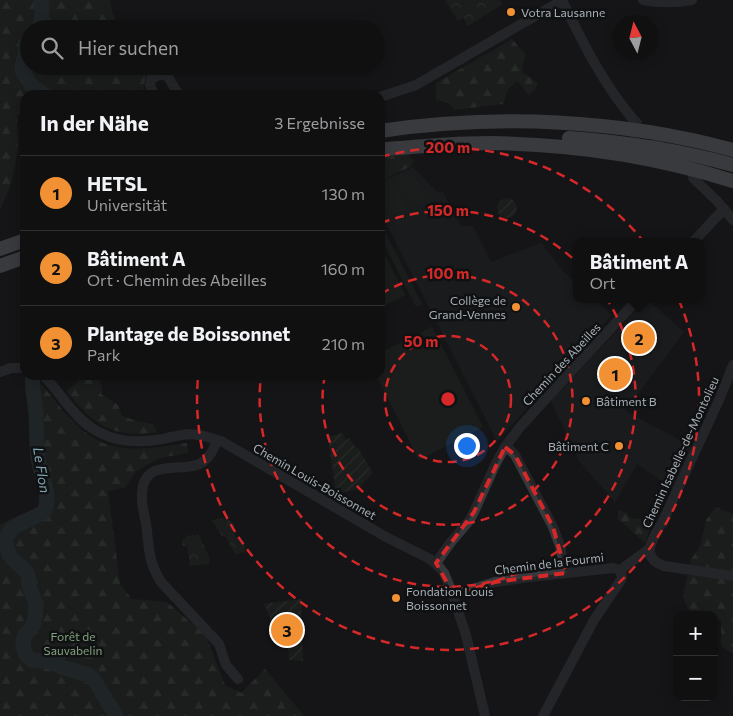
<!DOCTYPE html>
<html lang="de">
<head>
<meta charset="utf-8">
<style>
  :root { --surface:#101011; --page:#19191a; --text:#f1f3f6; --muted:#9c9d9f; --line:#303031; --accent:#f29133 }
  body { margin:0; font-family:Commissioner,sans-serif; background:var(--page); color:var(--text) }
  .controls { position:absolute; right:15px; bottom:15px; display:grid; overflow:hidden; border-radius:10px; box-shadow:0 2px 12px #0003 }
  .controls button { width:45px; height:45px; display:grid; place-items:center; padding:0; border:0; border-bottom:1px solid var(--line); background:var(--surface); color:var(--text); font:25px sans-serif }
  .compass { position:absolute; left:613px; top:15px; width:45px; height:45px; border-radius:50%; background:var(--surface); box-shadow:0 2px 12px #0003; rotate:353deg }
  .you { position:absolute; left:466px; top:445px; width:18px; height:18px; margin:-12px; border:4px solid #fff; border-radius:50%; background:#1a73e8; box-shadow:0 0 0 8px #1a73e833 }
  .badge { display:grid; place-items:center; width:32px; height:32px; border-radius:50%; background:var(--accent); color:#111; font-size:16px; font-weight:700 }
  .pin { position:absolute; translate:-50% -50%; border:2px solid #fff; box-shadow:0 1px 5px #0006 }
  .popup { position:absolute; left:573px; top:238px; width:132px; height:65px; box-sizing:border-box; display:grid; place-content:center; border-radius:10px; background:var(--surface); filter:drop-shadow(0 1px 4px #0005); font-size:16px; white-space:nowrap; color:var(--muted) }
  .popup b { font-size:19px; color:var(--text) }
  .popup::after { content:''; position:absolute; left:50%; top:100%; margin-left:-10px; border:10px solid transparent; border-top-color:var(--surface) }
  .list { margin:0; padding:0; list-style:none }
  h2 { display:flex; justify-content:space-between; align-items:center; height:65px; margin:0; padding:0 20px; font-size:21px }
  h2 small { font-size:16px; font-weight:400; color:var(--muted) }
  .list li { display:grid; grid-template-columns:32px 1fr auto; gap:15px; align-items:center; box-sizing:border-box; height:75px; padding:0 20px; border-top:1px solid var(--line) }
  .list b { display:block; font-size:19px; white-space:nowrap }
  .list p { margin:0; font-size:16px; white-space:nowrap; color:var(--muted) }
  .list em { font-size:16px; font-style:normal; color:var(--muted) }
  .icon { flex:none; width:28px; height:28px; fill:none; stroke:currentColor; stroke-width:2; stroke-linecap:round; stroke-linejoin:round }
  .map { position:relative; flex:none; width:733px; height:716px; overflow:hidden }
  .search { position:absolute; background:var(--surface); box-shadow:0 2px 12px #0003; left:20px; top:20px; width:365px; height:55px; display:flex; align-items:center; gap:12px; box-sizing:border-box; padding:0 18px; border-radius:28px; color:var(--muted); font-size:19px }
  .panel { position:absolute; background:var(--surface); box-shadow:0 2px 12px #0003; left:20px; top:90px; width:365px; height:290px; border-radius:15px }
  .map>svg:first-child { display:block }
  .built { fill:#212224 }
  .grass { fill:#1f271f }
  .forest { fill:url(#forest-firs) }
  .park { fill:url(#park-crowns) }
  .garden { fill:url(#garden-furrows) }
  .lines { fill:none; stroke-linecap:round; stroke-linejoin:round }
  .river { stroke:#2b373b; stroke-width:15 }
  .minor-tunnel { stroke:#323537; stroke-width:10; stroke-dasharray:10 5; stroke-linecap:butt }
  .minor { stroke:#36383c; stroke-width:10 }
  .highway { stroke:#62676d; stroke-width:14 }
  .marked { fill:none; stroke:#d62828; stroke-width:4; stroke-dasharray:10 6; stroke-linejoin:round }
  .ring { fill:none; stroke:#d62828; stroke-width:2.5; stroke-dasharray:9 6 }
  .poi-dot { fill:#f29133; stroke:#101112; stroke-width:2 }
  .labels { text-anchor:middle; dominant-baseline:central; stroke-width:5; stroke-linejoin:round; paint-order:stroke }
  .poi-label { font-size:12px; fill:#a7afb7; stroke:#101112; text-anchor:start }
  .street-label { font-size:12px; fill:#a7afb7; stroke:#101112 }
  .park-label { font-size:12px; fill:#82a27e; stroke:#101112 }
  .water-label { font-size:14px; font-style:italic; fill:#7ea3b2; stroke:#101112 }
  .centre { fill:#d62828; stroke:#101112; stroke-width:2.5 }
  .ring-label { font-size:15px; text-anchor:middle; font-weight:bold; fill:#d62828; stroke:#101112; stroke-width:5; stroke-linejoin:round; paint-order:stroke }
</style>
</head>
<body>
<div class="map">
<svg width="733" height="716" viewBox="0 0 733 716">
  <defs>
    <pattern id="forest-firs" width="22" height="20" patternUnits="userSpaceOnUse" patternTransform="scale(1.25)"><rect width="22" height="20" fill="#1f271f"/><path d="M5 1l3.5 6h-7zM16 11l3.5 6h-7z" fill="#3d443d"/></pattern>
    <pattern id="park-crowns" width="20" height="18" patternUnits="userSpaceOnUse" patternTransform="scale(1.25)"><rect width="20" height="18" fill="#1f271f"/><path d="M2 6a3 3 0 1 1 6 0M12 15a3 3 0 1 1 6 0" fill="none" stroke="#3d443d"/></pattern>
    <pattern id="garden-furrows" width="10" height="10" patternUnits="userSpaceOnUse" patternTransform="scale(1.25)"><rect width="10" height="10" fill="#1f271f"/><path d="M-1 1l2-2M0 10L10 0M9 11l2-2" fill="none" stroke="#3d443d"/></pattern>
  </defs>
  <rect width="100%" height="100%" fill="#151617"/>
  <!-- built -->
  <g class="built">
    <path d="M 413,167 L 438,193 L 443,192 L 461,226 L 473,226 L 491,262 L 541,243 L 563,271 L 576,283 L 576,299 L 594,299 L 612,315 L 497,441 L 380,211 L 380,182 Z"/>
    <path d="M 647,299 L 684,332 L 625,411 L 693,447 L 673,489 L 637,464 L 615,502 L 579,461 L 551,401 Z"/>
  </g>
  <!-- grass -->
  <g class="grass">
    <path d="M 412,171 L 427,200 L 411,208 L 396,179 Z"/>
    <path d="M 393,180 L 408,209 L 392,217 L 380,194 L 380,187 Z"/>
    <path d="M 380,222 L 422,304 L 416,307 L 380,236 Z"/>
    <path d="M 380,245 L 405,295 L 380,308 Z"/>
    <path d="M 432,327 L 483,427 L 419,460 L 376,375 L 380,375 L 380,353 Z"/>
  </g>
  <!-- forest -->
  <g class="forest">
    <path d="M 0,0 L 110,0 L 112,12 L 120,29 L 29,29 L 29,66 L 147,66 L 149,71 C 144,80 143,85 146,95 L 25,95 L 25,112 L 17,115 L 18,149 L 11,184 L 0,210 Z"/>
    <path d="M 512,39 L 525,54 L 522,72 L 538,83 L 535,90 L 529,95 L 517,81 L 508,89 L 503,104 L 454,110 L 449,103 L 436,100 L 436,83 Z"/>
    <path d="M 407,154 L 414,161 L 410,167 L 394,174 L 380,182 L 380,158 Z"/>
    <path d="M 33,377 C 47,388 56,404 69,417 C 105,458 139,450 187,443 L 188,453 L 160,458 L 136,471 L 125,488 L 108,491 L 120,584 L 132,599 L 167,602 L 206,636 L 225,685 L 241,693 L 265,669 L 304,716 L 0,716 L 0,524 L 39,507 L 33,411 L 28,388 L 30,378 Z"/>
    <path d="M 99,378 L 102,387 L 101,394 L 118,405 L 122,416 L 137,421 L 153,424 L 157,432 C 113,439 93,425 67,391 L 81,379 Z"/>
    <path d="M 716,507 L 733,514 L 733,653 L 730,652 L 721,646 L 721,620 L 714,619 L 714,615 L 691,615 L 683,598 L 690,561 L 700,546 L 706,520 Z"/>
    <path d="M 618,510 L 626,512 L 630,518 L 639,519 L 647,521 L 655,515 L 645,543 L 618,519 Z"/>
  </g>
  <!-- park -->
  <g class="park">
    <path d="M 445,0 L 500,0 L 503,4 L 468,26 L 463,18 L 458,21 Z"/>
    <path d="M 221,518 L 227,519 L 234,524 L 235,537 C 245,540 245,541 245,552 L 235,554 L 226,537 L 222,536 L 212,520 Z"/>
    <path d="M 199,535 L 209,557 L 209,564 L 190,566 L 187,546 L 182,546 L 182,540 L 185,539 L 186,536 Z"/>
  </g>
  <!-- garden -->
  <g class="garden">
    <circle cx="507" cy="208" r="10"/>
    <path d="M 342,433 L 346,440 L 349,438 L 356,448 L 358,448 L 373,473 L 357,490 L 336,493 L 328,437 Z"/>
    <path d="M 301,599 L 303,661 L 289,660 L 288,645 L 279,644 L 279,635 L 273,635 L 270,617 L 264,604 Z"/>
  </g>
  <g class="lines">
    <!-- river -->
    <g class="river">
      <path d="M 40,29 L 42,12 L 41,0"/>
      <path d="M 29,43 L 26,45 L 22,70 L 31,85 L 45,95"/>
      <path d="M 33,375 C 31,388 35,400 36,413 C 37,430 36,447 39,463 C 42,479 52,496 44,512 L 12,528 L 5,540 L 9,554 L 14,561 L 21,566 L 28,574 L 29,586 L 36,603 L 35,618 L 33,626 L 24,636 L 23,646 L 26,655 L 32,660 L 50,662 L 61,667 L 89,675 L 95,681 L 116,716"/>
    </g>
    <!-- minor-tunnel -->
    <path class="minor-tunnel" d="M 632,118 L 665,151"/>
    <!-- minor -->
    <g class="minor">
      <path d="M 562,0 C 583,43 601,80 632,118"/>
      <path d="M 643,0 C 660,3 675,3 692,0"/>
      <path d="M 154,95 L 150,85 L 151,79 L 161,74 L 168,77 L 179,95"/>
      <path d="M 380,97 L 416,85 L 563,0"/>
      <path d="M 693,178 L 717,201 L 733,220"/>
      <path d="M 693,242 L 724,209"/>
      <path d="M 733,365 L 719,400 L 663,521 C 654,537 638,557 664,566 L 733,576"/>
      <path d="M 0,372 L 11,368 L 25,368"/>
      <path d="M 43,375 C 60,392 72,415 92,428 C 114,443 138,443 163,439 C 171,437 180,435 189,434 C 201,434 212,438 223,442 L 386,537 L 430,559 L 440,568 L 444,573 L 451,590 L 466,635 L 485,716"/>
      <path d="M 217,440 C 214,448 211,456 203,462 C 185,475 144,455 142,493 C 141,503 144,514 146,523 C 149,546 148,562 161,582 L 219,644 L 226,665 L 238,679"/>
      <path d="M 505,447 L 510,450 L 515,455 L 553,527 L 560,546 L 566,573"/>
      <path d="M 436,563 L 451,542 L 469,521 L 474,512 L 496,463 L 505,447 L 520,427 L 638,299"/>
      <path d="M 620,570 L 649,549"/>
      <path d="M 454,595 L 495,582 L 530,577 L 613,568 L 620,570"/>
      <path d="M 543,716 L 594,620 L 621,580 L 622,577 L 620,570"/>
    </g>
    <!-- highway -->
    <g class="highway">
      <path d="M 380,131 C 496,114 619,119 733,150"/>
      <path d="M 569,138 C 624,142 679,150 733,165"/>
      <path d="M 380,149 C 395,149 410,147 425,146 C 447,144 468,143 490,143 C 573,144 654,156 733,181"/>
      <path d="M 0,249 L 25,240"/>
      <path d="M 0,266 L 25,257"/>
    </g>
  </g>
  <!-- marked area -->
  <path d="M0 0H733V716H0ZM 505,447 L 515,455 L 553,527 L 566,573 L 495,582 L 454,595 L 436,563 L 474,512 Z" fill="#151617" fill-opacity=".55" fill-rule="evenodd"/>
  <path class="marked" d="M 505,447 L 515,455 L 553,527 L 566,573 L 495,582 L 454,595 L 436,563 L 474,512 Z"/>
  <!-- distance rings -->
  <g class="ring">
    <circle cx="448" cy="399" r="63"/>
    <path d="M381 294A125 125 0 1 1 325 375"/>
    <path d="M381 223A188 188 0 1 1 261 376"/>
    <path d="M381 157A251 251 0 1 1 198 377"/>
  </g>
  <!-- markers -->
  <g class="poi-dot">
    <circle cx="511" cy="12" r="5"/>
    <circle cx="516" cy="307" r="5"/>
    <circle cx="586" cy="401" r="5"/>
    <circle cx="619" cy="446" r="5"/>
    <circle cx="396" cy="598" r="5"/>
  </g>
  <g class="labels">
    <!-- poi labels -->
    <g class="poi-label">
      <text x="521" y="12">Votra Lausanne</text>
      <text x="506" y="300" text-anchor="end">Collège de<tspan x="506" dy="14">Grand-Vennes</tspan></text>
      <text x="596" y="401">Bâtiment B</text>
      <text x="609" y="446" text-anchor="end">Bâtiment C</text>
      <text x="406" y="591">Fondation Louis<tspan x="406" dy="14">Boissonnet</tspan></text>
    </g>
    <!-- street labels -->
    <g class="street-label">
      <text transform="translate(561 364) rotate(-47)">Chemin des Abeilles</text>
      <text transform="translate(680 452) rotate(-65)">Chemin Isabelle-de-Montolieu</text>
      <text transform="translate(315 481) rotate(30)">Chemin Louis-Boissonnet</text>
      <text transform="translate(549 563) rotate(-7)">Chemin de la Fourmi</text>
    </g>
    <!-- park labels -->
    <g class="park-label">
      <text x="73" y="636">Forêt de<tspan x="73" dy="14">Sauvabelin</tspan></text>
    </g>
    <!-- water labels -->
    <g class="water-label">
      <text transform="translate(42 470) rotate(81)">Le Flon</text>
    </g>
  </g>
  <circle cx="448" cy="399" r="8" class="centre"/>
  <g class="ring-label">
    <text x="448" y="153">200 m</text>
    <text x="448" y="216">150 m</text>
    <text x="448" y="279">100 m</text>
    <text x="421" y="347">50 m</text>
  </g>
</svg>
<div class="controls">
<button>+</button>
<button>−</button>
</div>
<svg class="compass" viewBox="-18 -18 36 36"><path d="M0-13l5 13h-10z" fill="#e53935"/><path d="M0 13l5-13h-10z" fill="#9c9d9f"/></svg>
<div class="you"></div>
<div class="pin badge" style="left:615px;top:374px">1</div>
<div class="pin badge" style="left:639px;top:338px">2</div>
<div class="popup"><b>Bâtiment A</b>Ort</div>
<div class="pin badge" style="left:287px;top:630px">3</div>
<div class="search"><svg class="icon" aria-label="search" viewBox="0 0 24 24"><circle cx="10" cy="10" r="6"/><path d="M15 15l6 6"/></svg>Hier suchen</div>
<section class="panel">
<h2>In der Nähe<small>3 Ergebnisse</small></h2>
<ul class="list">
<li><span class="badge">1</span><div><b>HETSL</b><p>Universität</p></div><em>130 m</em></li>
<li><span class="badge">2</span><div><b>Bâtiment A</b><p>Ort · Chemin des Abeilles</p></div><em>160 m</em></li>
<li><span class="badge">3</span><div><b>Plantage de Boissonnet</b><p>Park</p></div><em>210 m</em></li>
</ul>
</section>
</div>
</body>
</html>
